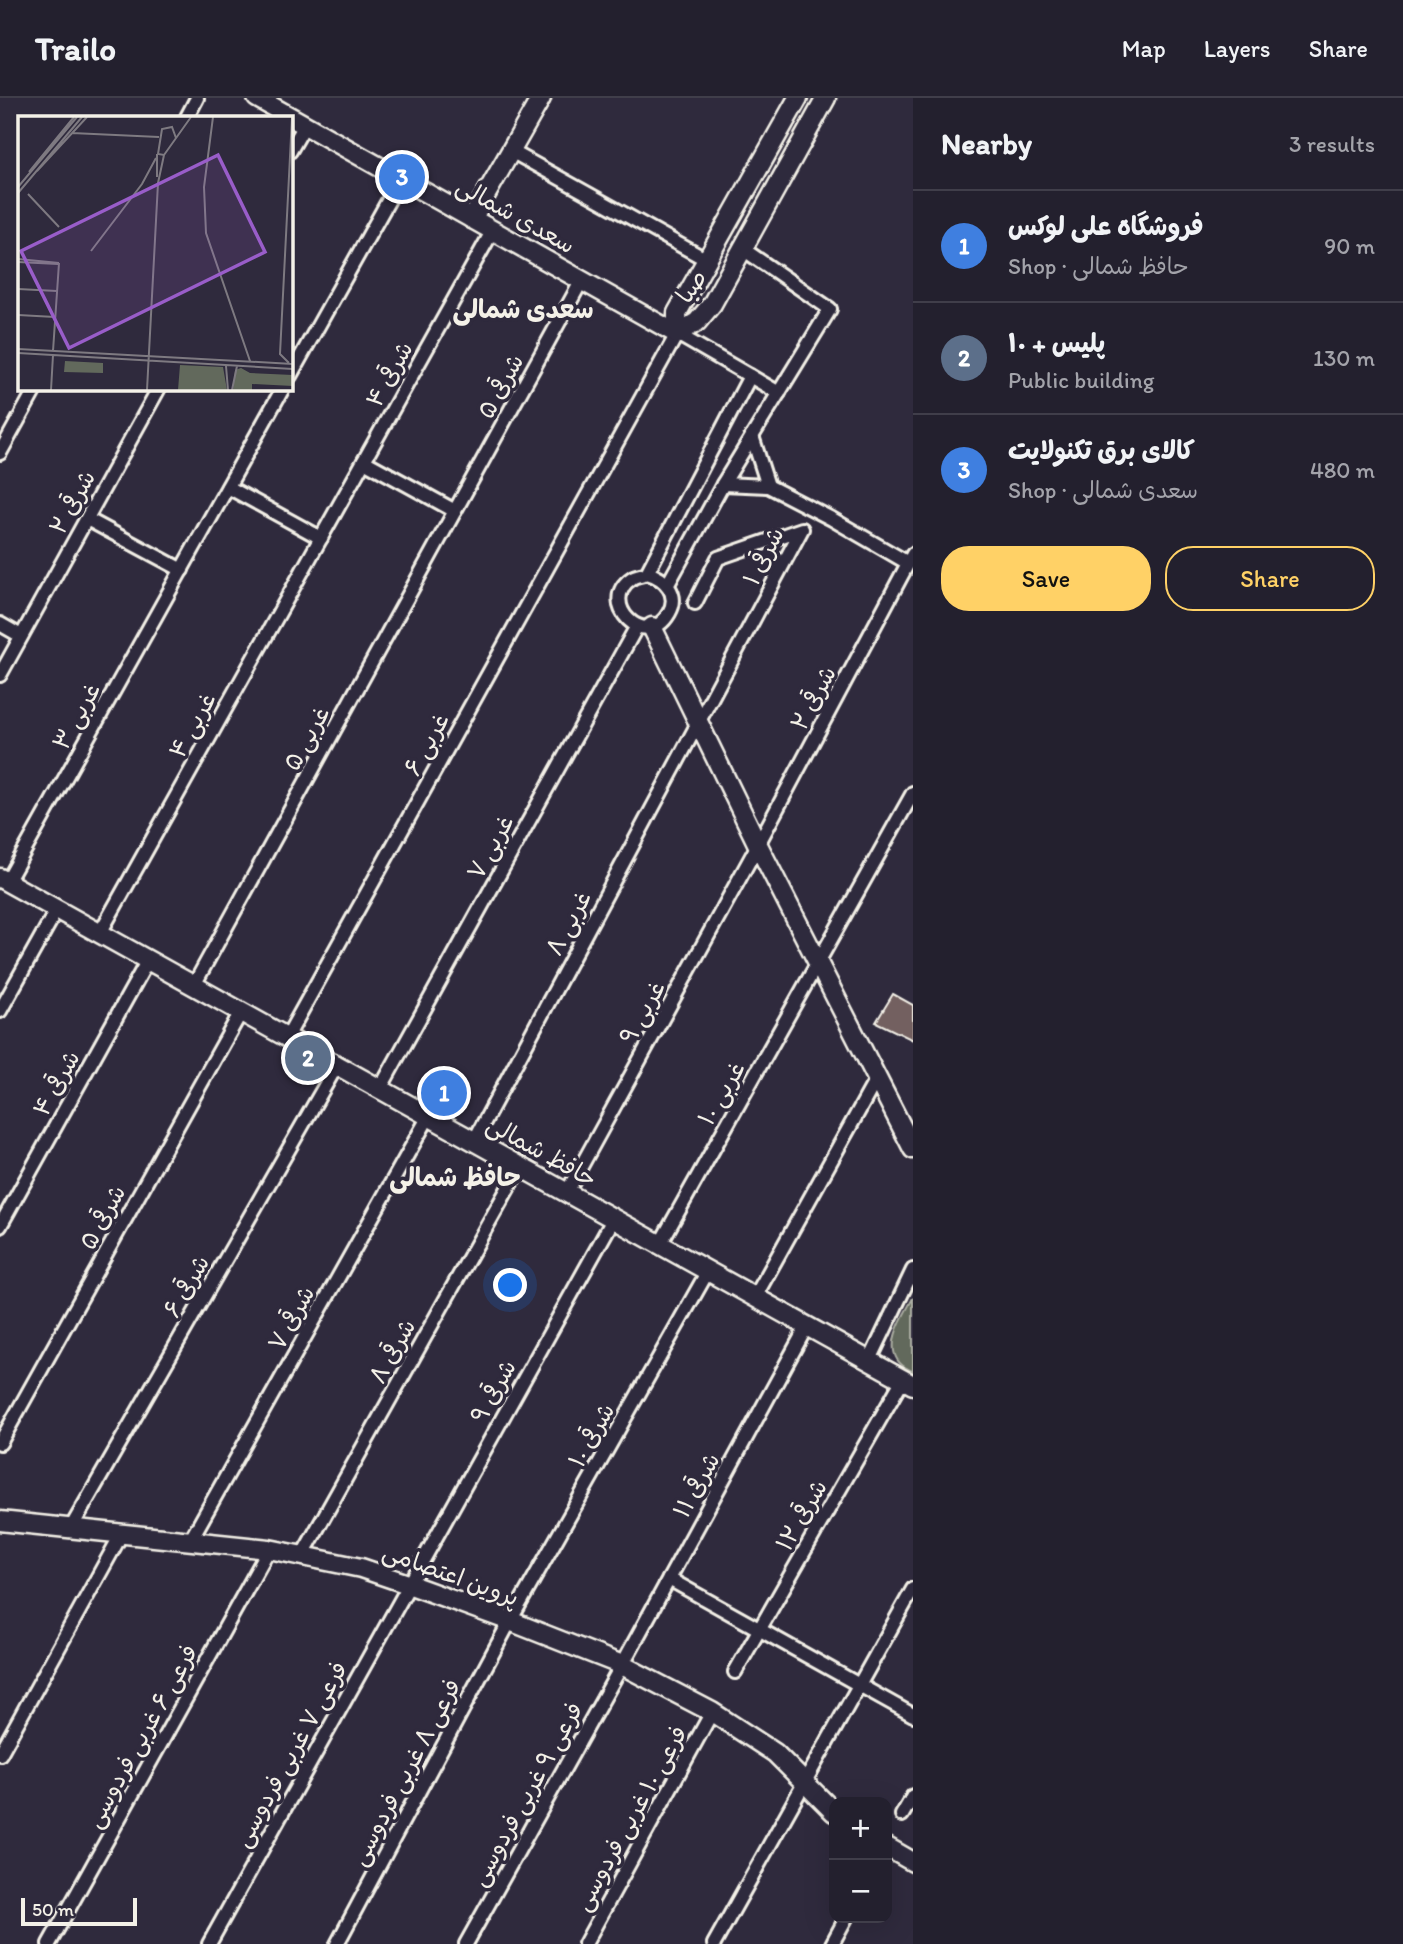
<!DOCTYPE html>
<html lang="en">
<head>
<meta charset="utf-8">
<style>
  :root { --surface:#23202e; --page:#2b2836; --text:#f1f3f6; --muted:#a3a3aa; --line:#403e4a; --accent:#ffd166 }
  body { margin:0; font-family:Itim,"Playpen Sans Arabic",sans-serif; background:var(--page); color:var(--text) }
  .controls { position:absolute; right:21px; bottom:21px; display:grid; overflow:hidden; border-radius:14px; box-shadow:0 7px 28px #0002 }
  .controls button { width:63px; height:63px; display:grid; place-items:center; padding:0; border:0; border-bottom:2px solid var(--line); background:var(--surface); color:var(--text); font:35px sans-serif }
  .scale { position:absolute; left:21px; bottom:18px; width:116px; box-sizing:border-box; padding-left:7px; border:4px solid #f4f1e8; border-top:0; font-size:19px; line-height:24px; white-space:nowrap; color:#f4f1e8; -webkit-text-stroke:5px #2f2a3d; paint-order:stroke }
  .you { position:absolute; left:511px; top:1188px; width:24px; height:24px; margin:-18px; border:5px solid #fff; border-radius:50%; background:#1a73e8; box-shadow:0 0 0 10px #1a73e833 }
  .badge { display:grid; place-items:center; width:46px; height:46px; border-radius:50%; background:var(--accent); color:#fff; font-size:23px; font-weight:700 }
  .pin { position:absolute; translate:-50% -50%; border:4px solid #fff; box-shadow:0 2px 7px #0006 }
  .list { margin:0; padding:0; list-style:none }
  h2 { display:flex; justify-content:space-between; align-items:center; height:91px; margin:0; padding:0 28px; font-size:30px }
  h2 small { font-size:23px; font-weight:400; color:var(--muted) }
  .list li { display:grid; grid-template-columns:46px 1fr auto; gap:21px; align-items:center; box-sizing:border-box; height:112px; padding:0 28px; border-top:2px solid var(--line) }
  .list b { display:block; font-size:26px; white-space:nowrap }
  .list p { margin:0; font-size:23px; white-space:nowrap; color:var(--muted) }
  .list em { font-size:23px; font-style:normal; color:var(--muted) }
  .actions { display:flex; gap:14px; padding:21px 28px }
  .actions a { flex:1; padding:16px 0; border:2px solid var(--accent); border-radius:28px; text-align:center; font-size:24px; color:var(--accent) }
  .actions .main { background:var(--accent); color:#111 }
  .map { position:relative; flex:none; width:913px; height:1846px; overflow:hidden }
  header { display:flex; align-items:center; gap:42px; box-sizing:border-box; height:98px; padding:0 35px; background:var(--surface); border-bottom:2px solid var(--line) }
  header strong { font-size:33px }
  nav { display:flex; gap:38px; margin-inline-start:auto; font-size:24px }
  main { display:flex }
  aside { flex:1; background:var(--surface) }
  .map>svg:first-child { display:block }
  .green { fill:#62695c; stroke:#abada2; stroke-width:2 }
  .building { fill:#736060; stroke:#f4f1e8; stroke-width:2 }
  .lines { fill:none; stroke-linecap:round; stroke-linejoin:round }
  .street-casing { stroke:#f4f1e8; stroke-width:18 }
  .secondary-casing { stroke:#f4f1e8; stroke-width:23 }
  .street { stroke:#2f2a3d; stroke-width:12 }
  .secondary { stroke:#2f2a3d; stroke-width:18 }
  .labels { text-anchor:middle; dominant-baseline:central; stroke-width:7; stroke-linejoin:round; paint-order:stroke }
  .street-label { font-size:24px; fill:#f4f1e8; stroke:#2f2a3d }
  .neighbourhood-label { font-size:26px; font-weight:bold; fill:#f4f1e8; stroke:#2f2a3d }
  .inset-road { fill:none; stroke:#7e7a81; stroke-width:2 }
  .view { fill:#995dc9; fill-opacity:0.15; stroke:#995dc9; stroke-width:3.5 }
  .inset-edge { fill:none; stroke:#f4f1e8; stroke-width:3.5 }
</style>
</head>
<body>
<header>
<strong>Trailo</strong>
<nav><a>Map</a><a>Layers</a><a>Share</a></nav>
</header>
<main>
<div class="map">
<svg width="913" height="1846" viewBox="0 0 913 1846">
  <rect width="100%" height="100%" fill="#2f2a3d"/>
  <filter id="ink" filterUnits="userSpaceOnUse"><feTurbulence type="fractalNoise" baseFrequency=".0143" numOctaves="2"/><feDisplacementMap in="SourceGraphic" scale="14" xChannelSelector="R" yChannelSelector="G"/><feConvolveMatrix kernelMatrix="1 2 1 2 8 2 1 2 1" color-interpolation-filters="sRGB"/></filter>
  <g filter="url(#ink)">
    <!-- green -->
    <path class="green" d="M 913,1200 L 913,1274 C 909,1271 902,1268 899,1264 C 884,1246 904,1217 913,1200 Z"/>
    <!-- building -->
    <path class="building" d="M 893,896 L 913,907 L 913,942 L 876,924 Z"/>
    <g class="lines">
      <!-- street casing -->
      <g class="street-casing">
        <g id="street">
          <path d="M 187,19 L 197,0"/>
          <path d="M 290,53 L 305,27"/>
          <path d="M 511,53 L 707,162"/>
          <path d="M 290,278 L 401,80"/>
          <path d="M 750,278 L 779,295"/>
          <path d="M 0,355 L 36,290"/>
          <path d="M 364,363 L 455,413"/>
          <path d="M 723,386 L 768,388 L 752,338"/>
          <path d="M 768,388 L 832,421 L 908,465"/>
          <path d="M 228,389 L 321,440"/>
          <path d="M 87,421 L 182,472"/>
          <path d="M 668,486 L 723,386 L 830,211 L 743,151"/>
          <path d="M 0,526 L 21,538"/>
          <path d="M 0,577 L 159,290"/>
          <path d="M 7,784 L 283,290"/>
          <path d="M 100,835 L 493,132"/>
          <path d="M 194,887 L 582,182"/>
          <path d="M 0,913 L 57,811"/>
          <path d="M 287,939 L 677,236 L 750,278 L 647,475 C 643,477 636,477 632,480 C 596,504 646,555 669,515 C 680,496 665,480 647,475"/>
          <path d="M 380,991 L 637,528"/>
          <path d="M 474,1043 L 802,431 L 718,460 L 695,505"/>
          <path d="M 567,1094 L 754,754 L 913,456"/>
          <path d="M 0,1128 L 148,862"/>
          <path d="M 660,1146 L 913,695"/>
          <path d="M 755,1199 L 877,980"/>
          <path d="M 870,1262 L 913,1172"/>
          <path d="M 0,1345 L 241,914"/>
          <path d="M 71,1430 L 337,967"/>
          <path d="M 190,1443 L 429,1018"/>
          <path d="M 302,1458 L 520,1069"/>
          <path d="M 669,1481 L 913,1617"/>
          <path d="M 735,1574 L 903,1281"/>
          <path d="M 0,1656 L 122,1435"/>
          <path d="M 902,1717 L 913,1698"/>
          <path d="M 49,1846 L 269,1451"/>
          <path d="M 209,1846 L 614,1120"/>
          <path d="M 337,1846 L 510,1523 L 708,1173"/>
          <path d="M 466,1846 L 622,1567 L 807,1228"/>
          <path d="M 585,1846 L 712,1614"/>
          <path d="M 714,1846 L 913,1491"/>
          <path d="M 832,1846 L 846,1820"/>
        </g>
      </g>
      <!-- secondary casing -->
      <g class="secondary-casing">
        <g id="secondary">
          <path d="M 257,0 L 677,236"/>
          <path d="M 472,121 L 541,0"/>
          <path d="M 677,236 L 697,224 L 712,206 L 826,0"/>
          <path d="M 677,236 L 677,215 L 798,0"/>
          <path d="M 652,529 L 758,747 L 913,1051"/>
          <path d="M 0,780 L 913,1287"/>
          <path d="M 0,1423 L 269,1451 L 361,1470 L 408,1486 L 510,1523 L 622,1567 L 712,1614 L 775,1655 L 834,1714"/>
          <path d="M 887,1749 L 913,1764"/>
        </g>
      </g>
      <!-- street -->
      <use href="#street" class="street"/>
      <!-- secondary -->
      <use href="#secondary" class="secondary"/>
    </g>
  </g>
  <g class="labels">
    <!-- street labels -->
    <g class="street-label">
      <text transform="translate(516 117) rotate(29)">سعدی شمالی</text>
      <text transform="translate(691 188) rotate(-55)">صبا</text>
      <text transform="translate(389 276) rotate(-61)">۴ شرقی</text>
      <text transform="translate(500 288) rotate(-61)">۵ شرقی</text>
      <text transform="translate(72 404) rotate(-61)">۲ شرقی</text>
      <text transform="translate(763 458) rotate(-63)">۱ شرقی</text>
      <text transform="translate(813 600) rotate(-62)">۲ شرقی</text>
      <text transform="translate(76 618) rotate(-61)">۳ غربی</text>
      <text transform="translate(192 627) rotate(-61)">۴ غربی</text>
      <text transform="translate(306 640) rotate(-61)">۵ غربی</text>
      <text transform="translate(426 646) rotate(-61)">۶ غربی</text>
      <text transform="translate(490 749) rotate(-61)">۷ غربی</text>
      <text transform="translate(568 825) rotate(-62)">۸ غربی</text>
      <text transform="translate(642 914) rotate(-61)">۹ غربی</text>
      <text transform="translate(56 985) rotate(-61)">۴ شرقی</text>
      <text transform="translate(721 995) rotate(-60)">۱۰ غربی</text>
      <text transform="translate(542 1053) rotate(29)">حافظ شمالی</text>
      <text transform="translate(102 1119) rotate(-61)">۵ شرقی</text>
      <text transform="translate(186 1188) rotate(-60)">۶ شرقی</text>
      <text transform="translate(291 1220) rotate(-61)">۷ شرقی</text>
      <text transform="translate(392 1253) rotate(-61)">۸ شرقی</text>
      <text transform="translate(493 1293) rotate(-61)">شرقی ۹</text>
      <text transform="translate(591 1337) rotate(-61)">شرقی ۱۰</text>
      <text transform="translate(696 1387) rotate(-61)">۱۱ شرقی</text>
      <text transform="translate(801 1417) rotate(-60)">۱۲ شرقی</text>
      <text transform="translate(451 1476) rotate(20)">پروین اعتصامی</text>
      <text transform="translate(141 1638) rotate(-61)">فرعی ۶ غربی فردوسی</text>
      <text transform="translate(290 1656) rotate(-61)">فرعی ۷ غربی فردوسی</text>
      <text transform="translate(405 1674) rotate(-62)">فرعی ۸ غربی فردوسی</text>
      <text transform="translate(526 1696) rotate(-61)">فرعی ۹ غربی فردوسی</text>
      <text transform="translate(630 1720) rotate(-61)">فرعی ۱۰ غربی فردوسی</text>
    </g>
    <!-- neighbourhood labels -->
    <g class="neighbourhood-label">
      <text x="523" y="211">سعدی شمالی</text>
      <text x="455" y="1079">حافظ شمالی</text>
    </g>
  </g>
  <!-- overview -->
  <g transform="translate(18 18)">
    <rect width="275" height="275" fill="#2f2a3d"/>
    <path d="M 47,245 L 85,247 L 85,257 L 46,256 ZM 162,249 L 205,251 L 209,274 L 160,274 ZM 223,252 L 232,257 L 275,259 L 275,270 L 234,268 L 234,274 L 215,274 L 217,254 Z" fill="#62695c"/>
    <path class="inset-road" d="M 195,1 L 186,71 L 188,117 L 232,245M 54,17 L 141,21M 158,22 L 154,11 L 144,13 L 140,38 L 146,39 L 173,1M 139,38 L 139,61M 19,55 L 69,1M 11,56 L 56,1M 0,71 L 59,1M 0,77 L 64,1M 10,78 L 41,111M 73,135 L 124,68 L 138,42M 0,143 L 41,147M 0,146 L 40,148M 0,173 L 39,175M 0,199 L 37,201M 0,233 L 275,248M 35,235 L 41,147M 0,237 L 275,253M 271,247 L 262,238 L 274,1M 208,250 L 210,274M 33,274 L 35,239M 129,274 L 140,67 L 146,39M 214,274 L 219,250"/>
    <path class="view" d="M 200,39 L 247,136 L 51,232 L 3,135 Z"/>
    <rect width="275" height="275" class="inset-edge"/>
  </g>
</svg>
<div class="controls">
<button>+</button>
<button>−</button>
</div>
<div class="scale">50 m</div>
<div class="you"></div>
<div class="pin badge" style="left:444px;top:995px;background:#3f7fe0">1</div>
<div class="pin badge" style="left:308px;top:960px;background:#5c6f8a">2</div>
<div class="pin badge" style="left:402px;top:79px;background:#3f7fe0">3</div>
</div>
<aside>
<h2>Nearby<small>3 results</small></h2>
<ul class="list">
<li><span class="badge" style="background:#3f7fe0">1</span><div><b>فروشگاه علی لوکس</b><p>Shop · حافظ شمالی</p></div><em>90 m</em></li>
<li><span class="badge" style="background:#5c6f8a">2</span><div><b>پلیس + ۱۰</b><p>Public building</p></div><em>130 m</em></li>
<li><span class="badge" style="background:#3f7fe0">3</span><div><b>کالای برق تکنولایت</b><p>Shop · سعدی شمالی</p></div><em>480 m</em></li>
</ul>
<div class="actions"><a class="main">Save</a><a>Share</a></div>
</aside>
</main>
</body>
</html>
